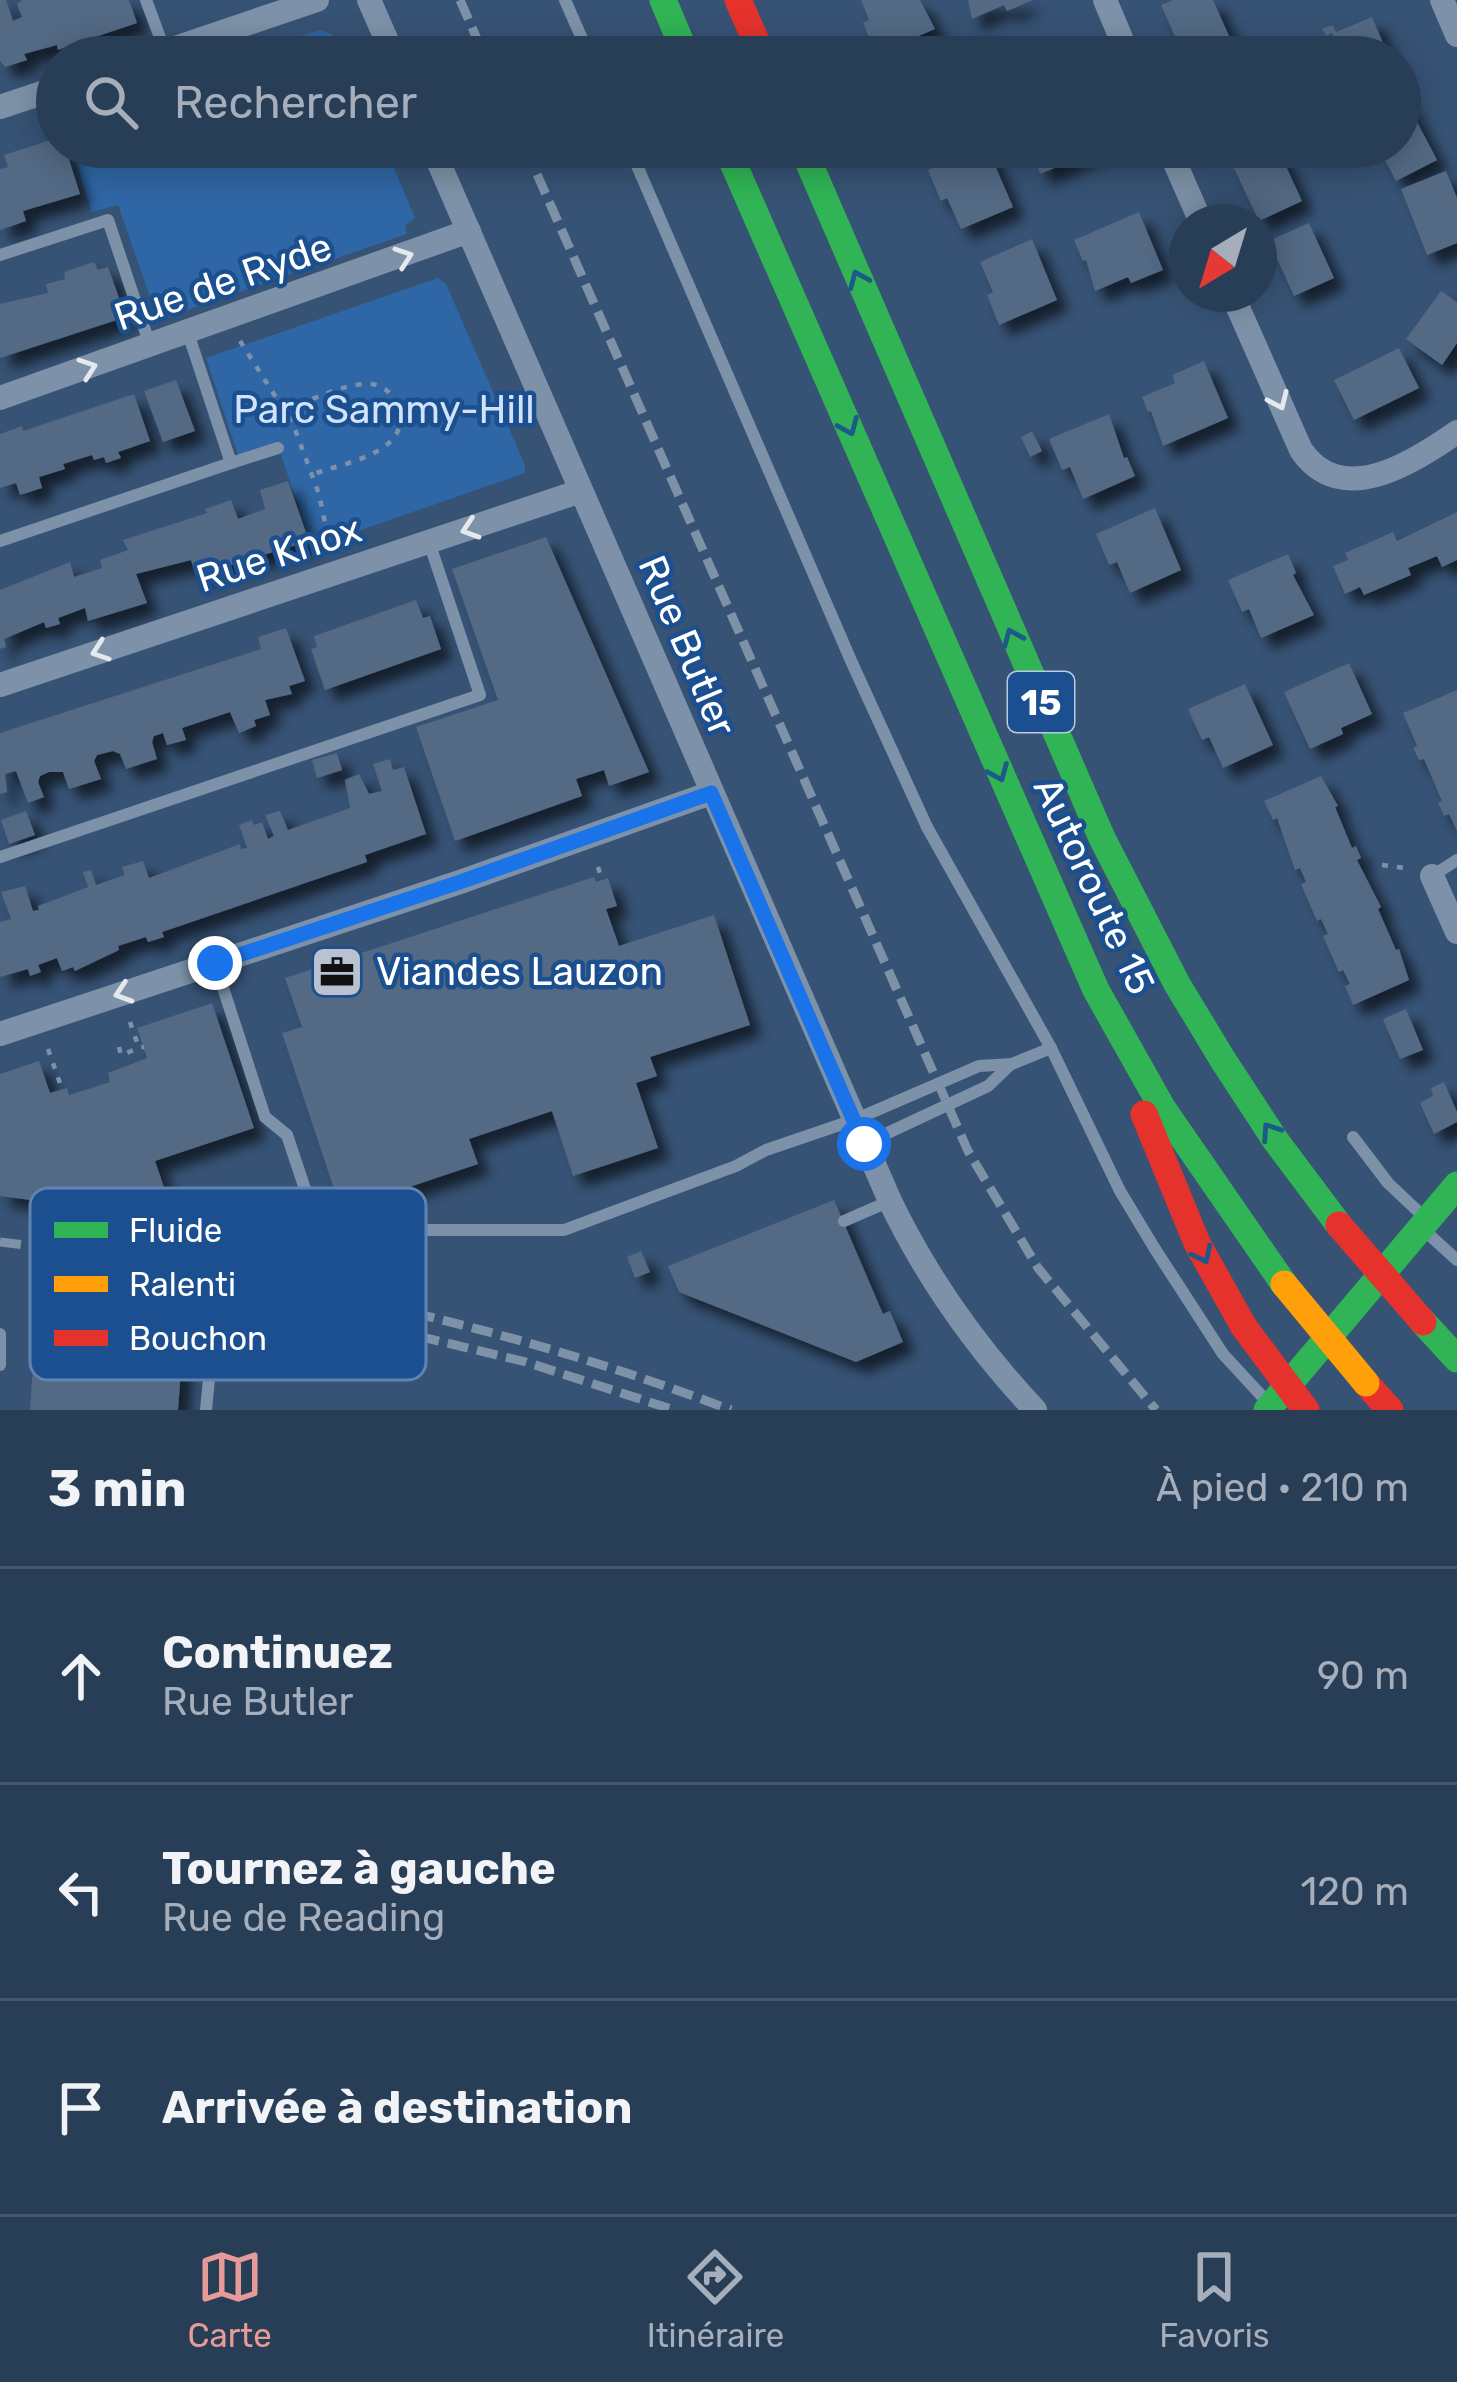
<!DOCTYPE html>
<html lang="fr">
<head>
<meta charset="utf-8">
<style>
  :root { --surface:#283e57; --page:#344961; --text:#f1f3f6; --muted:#a5aeba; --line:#44576d; --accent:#e69b98 }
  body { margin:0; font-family:Rubik,sans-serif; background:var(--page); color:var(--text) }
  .compass { position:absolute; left:1169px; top:204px; width:108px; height:108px; border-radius:50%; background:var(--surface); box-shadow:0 6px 30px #0003; rotate:218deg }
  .stop { position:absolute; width:36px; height:36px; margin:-27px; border:9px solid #1a73e8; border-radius:50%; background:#fff }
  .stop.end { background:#1a73e8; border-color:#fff; box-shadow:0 3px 12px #0008 }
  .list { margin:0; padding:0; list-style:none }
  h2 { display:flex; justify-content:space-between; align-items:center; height:156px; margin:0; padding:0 48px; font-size:51px }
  h2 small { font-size:39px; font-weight:400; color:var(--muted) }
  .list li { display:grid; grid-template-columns:78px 1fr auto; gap:36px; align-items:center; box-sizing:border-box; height:216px; padding:0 48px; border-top:3px solid var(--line) }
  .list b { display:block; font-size:45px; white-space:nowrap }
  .list p { margin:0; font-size:39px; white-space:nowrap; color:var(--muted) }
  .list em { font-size:39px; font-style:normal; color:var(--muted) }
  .icon { flex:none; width:66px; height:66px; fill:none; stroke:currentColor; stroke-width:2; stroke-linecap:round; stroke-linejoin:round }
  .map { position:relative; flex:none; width:1457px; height:1410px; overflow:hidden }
  .search { position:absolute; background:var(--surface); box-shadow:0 6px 30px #0003; left:36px; right:36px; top:36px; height:132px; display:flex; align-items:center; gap:30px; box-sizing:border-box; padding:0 42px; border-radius:66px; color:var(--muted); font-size:45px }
  .sheet { height:804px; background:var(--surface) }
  nav { display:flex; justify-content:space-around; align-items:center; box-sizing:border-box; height:168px; border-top:3px solid var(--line); background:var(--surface); font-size:33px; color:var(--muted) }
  nav a { display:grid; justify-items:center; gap:6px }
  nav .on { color:var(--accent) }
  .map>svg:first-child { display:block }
  .green { fill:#2f66a5 }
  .building { fill:#526984; filter:url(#shadow) }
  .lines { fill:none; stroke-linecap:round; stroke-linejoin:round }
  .path { stroke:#7d92a8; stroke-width:4.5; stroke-dasharray:6 9; stroke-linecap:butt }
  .lane { stroke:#7d92a8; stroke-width:12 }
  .street { stroke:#7d92a8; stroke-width:24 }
  .fast { stroke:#30b455; stroke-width:27 }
  .jam { stroke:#e5322d; stroke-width:27 }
  .rail { stroke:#7e92a7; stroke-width:9; stroke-dasharray:21 9; stroke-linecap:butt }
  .slow-bridge { stroke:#ff9f0a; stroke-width:27 }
  .jam-bridge { stroke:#e5322d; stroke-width:27 }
  .oneway { stroke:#e5e9ee }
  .oneway2 { stroke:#1d5989 }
  .route { stroke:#1a73e8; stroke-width:15 }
  .labels { text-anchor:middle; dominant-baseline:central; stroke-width:9; stroke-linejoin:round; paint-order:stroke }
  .shield { fill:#1b4f8f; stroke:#bbcadd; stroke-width:3 }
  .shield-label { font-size:36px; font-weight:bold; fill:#fff }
  .street-label { font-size:39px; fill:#fff; stroke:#1b4f8f }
  .park-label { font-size:39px; fill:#cfe3fa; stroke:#1b4f8f }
  .poi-label { font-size:39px; fill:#fff; stroke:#1b4f8f; text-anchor:start }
  .key { fill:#1b4f8f; stroke:#5f84b1; stroke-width:3 }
  .key-label { font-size:33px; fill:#fff }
</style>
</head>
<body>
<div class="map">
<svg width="1457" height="1410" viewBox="0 0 1457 1410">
  <defs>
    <filter id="shadow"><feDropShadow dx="11" dy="11" stdDeviation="6" flood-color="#0009"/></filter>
  </defs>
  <rect width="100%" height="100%" fill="#365274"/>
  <!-- green -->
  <g class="green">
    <path d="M 319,30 L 332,34 L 346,57 L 240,57 Z"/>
    <path d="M 72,147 L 385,147 L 415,218 L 405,226 L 407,234 L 158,320 L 118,205 L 92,212 Z"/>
    <path d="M 438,278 L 446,284 L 525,465 L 525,473 L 312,547 L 277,443 L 238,455 L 206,358 Z"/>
  </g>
  <!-- building -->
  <g class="building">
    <path d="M 0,0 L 6,0 L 13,21 L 22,17 L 17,4 L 22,0 L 129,0 L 137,23 L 95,37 L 86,41 L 87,45 L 67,52 L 66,47 L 58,50 L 57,45 L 24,54 L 27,60 L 5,67 L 0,61 Z"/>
    <path d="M 861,0 L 920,0 L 935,29 L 876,54 L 863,23 L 869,20 Z"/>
    <path d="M 968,0 L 1033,0 L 1007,11 L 1004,5 L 972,19 Z"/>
    <path d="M 1173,0 L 1213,0 L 1233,45 L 1206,57 L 1184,57 L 1161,5 Z"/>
    <path d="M 1372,17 L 1389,57 L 1342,57 L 1332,33 L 1326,36 L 1322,29 L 1333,25 L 1336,32 Z"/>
    <path d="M 1404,97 L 1437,160 L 1396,181 L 1378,147 L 1400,147 L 1400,99 Z"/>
    <path d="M 57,138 L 57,147 L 65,147 L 80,194 L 23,211 L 26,221 L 0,230 L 0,169 L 8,167 L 4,155 Z"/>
    <path d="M 983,147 L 987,147 L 1013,207 L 961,229 L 947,198 L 941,201 L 928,170 Z"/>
    <path d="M 1032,147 L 1104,147 L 1040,174 Z"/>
    <path d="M 1264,147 L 1277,147 L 1302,201 L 1259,221 L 1231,162 Z"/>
    <path d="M 1446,171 L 1457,198 L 1457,243 L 1427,255 L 1401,189 Z"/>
    <path d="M 1139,212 L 1163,270 L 1131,283 L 1128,277 L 1095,291 L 1086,260 L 1083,261 L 1074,240 Z"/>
    <path d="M 1309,223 L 1334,278 L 1294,296 L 1269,241 Z"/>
    <path d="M 1032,239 L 1057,300 L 999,325 L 987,295 L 993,292 L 980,262 Z"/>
    <path d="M 94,262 L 98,270 L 108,267 L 126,317 L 0,358 L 0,304 L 48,293 L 46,284 L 65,279 L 64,272 Z"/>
    <path d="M 1441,291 L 1457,302 L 1457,343 L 1442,365 L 1406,339 Z"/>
    <path d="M 1399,348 L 1419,388 L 1354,420 L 1334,380 Z"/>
    <path d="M 1204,361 L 1228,418 L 1163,446 L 1151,411 L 1148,412 L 1142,397 L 1175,383 L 1172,375 Z"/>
    <path d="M 176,380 L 195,431 L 163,442 L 144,391 Z"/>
    <path d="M 134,394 L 150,441 L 118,452 L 121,458 L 106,463 L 104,457 L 94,460 L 92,455 L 63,464 L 65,469 L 39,477 L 42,488 L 20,495 L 16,483 L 0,488 L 0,434 L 22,426 L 23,431 Z"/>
    <path d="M 1109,414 L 1124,458 L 1127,457 L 1135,476 L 1083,499 L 1070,467 L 1062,470 L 1049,439 Z"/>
    <path d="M 1032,431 L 1042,451 L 1030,457 L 1021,437 Z"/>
    <path d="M 288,481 L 309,541 L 196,576 L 191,560 L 136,574 L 147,603 L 88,621 L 85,608 L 58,618 L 60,624 L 46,628 L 44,622 L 4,639 L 6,647 L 0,649 L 0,590 L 70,562 L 74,577 L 102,568 L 100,560 L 128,550 L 123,540 L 207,513 L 205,509 L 231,500 L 238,519 L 265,509 L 260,490 Z"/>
    <path d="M 1155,508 L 1181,570 L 1130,593 L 1117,562 L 1109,565 L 1096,534 Z"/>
    <path d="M 1457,512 L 1457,560 L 1442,567 L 1437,556 L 1408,568 L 1411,575 L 1364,595 L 1360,587 L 1345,594 L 1333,566 L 1348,560 L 1345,553 L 1393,532 L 1397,541 Z"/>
    <path d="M 546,537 L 649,772 L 609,786 L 604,770 L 576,779 L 582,796 L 455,841 L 416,727 L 498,700 L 452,569 Z"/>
    <path d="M 1288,554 L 1296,573 L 1293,575 L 1314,615 L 1261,638 L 1249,609 L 1242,612 L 1228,580 Z"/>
    <path d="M 416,600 L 423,618 L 430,616 L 441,649 L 325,690 L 311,649 L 317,647 L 314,636 Z"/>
    <path d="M 286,628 L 305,681 L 289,686 L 292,694 L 265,700 L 270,715 L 254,720 L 256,726 L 239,733 L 230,712 L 182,728 L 186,740 L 167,745 L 163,733 L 154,736 L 152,742 L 157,759 L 141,764 L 126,769 L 120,754 L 113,751 L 97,755 L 94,761 L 101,779 L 69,789 L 63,772 L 49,772 L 40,776 L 38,782 L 44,797 L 28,803 L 16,771 L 5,774 L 7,792 L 0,794 L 0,733 L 261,649 L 258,637 Z"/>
    <path d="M 1349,663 L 1372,714 L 1341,728 L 1343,734 L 1310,749 L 1284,692 Z"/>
    <path d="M 1245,684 L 1273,745 L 1223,768 L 1209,737 L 1202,740 L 1188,709 Z"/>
    <path d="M 1457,690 L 1457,831 L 1449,814 L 1444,816 L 1438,803 L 1442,801 L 1424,759 L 1419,760 L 1413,748 L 1417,746 L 1403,713 Z"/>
    <path d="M 337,753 L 342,770 L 317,778 L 312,760 Z"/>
    <path d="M 390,759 L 393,770 L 404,767 L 426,834 L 365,855 L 367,862 L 162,932 L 164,937 L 148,942 L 146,937 L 118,946 L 119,950 L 75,971 L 73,967 L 62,971 L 57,958 L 38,965 L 41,972 L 30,976 L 28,969 L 0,977 L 0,922 L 11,919 L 1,892 L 25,886 L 33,911 L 39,910 L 38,906 L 88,887 L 83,872 L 91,870 L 96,885 L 125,875 L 122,867 L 143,861 L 149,878 L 240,844 L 241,849 L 247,848 L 239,825 L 252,820 L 254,825 L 262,822 L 268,839 L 274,836 L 265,815 L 280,811 L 288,830 L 350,808 L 345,780 L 359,774 L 369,794 L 382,791 L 373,764 Z"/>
    <path d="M 1321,776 L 1338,806 L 1335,807 L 1352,848 L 1356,846 L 1361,858 L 1357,860 L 1381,907 L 1378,909 L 1396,950 L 1399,949 L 1409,980 L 1353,1005 L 1345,986 L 1350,984 L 1343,970 L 1339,972 L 1323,936 L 1328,934 L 1321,919 L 1317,921 L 1301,884 L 1306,882 L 1300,868 L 1295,870 L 1277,818 L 1273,820 L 1264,801 Z"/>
    <path d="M 26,811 L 35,835 L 9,844 L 1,820 Z"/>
    <path d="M 594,877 L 596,882 L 608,878 L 617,906 L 606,909 L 619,946 L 714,915 L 750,1025 L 650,1057 L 657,1076 L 636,1083 L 658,1148 L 573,1176 L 552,1111 L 469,1139 L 478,1164 L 341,1210 L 282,1033 L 302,1027 L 285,978 Z"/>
    <path d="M 212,1003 L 254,1128 L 155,1161 L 175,1219 L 0,1196 L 0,1074 L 39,1061 L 50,1093 L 67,1088 L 69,1095 L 85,1090 L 110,1082 L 108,1073 L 147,1058 L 137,1028 Z"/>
    <path d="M 1406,1009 L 1423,1050 L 1400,1059 L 1383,1019 Z"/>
    <path d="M 1444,1082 L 1457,1112 L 1457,1122 L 1434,1134 L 1420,1103 L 1433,1096 L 1431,1088 Z"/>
    <path d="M 834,1200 L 883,1314 L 890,1311 L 903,1342 L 856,1362 L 679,1292 L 668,1266 Z"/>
    <path d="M 641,1251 L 650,1272 L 635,1278 L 627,1257 Z"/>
    <path d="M 89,1323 L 184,1330 L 178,1410 L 30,1410 L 34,1348 L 87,1352 Z"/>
  </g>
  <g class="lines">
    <!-- path -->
    <g class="path">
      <path d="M 240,341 L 293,424 L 319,494 L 330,547"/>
      <path d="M 285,410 C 310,401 341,384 368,384 C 382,384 392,392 397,405 C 416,452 344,463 313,474"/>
      <path d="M 1382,865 L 1405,868"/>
      <path d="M 598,867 L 602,880"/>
      <path d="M 329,958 L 332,963"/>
      <path d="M 130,1022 L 139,1048 L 144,1047"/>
      <path d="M 119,1047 L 121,1055 L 139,1048"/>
      <path d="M 48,1049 L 62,1089"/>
    </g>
    <!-- lane -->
    <g class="lane">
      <path d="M 146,0 L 165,51"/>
      <path d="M 565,0 L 590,57"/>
      <path d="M 629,147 L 852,663 L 927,827 L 1051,1048 L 1120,1191 L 1155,1249 L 1223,1354 L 1270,1405"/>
      <path d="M 0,255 L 108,220 L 150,345"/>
      <path d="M 231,463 L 278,448"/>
      <path d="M 0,541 L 231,463 L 188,333"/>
      <path d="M 0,857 L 480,695 L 429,542"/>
      <path d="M 1432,876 L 1457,860"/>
      <path d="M 215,963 L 265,1117 L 287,1135 L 314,1216 L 420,1230 L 564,1230 L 736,1166 L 766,1150 L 854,1120 L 979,1066 L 1012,1064 L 1051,1048"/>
      <path d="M 1353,1137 L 1388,1183 L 1424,1217"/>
      <path d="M 864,1144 L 988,1086 L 1011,1064"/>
      <path d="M 195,1197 L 314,1216"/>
      <path d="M 844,1221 L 890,1201"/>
      <path d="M 1425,1231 L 1457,1260"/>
      <path d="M 0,1334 L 0,1365"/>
      <path d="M 206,1410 L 212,1348"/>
    </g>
    <!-- street -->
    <g class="street">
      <path d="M 369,0 L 394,57"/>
      <path d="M 1105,0 L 1129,57"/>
      <path d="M 1442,0 L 1457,35"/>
      <path d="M 148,57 L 317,0"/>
      <path d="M 0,107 L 57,88"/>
      <path d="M 432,147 L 890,1201 C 928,1280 975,1346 1035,1410"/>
      <path d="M 1168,147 L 1201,222"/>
      <path d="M 1232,294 L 1301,450 C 1341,509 1413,463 1457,432"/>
      <path d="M 0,398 L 469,231"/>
      <path d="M 0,685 L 581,491"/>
      <path d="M 1432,876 L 1457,932"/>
      <path d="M 0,1034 L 460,882 L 711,793"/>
    </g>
    <!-- fast -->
    <g class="fast">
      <path d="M 663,0 L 687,57"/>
      <path d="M 726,147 L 1096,990 L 1163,1109 L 1284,1284"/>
      <path d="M 802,147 L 1102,838 L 1177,984 L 1223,1060 L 1276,1141 L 1339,1225"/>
      <path d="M 1423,1322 L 1457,1359"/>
      <path d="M 1267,1410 L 1457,1185"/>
    </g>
    <!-- jam -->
    <g class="jam">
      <path d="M 738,0 L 763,57"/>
      <path d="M 1144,1114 L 1197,1243 L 1244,1327"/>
      <path d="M 1366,1383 L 1390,1410"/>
    </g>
    <!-- rail -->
    <g class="rail">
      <path d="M 460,0 L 485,57"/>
      <path d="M 525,147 L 968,1151 L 1038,1268 L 1156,1410"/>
      <path d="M 0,1242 C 247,1270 498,1321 731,1410"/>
      <path d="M 331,1315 L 526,1362 L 674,1410"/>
    </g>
    <!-- slow-bridge -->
    <path class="slow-bridge" d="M 1284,1284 L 1366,1383"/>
    <!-- jam-bridge -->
    <g class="jam-bridge">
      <path d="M 1339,1225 L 1423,1322"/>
      <path d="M 1244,1327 L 1306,1410"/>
    </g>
  </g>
  <!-- one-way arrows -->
  <defs><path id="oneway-chevron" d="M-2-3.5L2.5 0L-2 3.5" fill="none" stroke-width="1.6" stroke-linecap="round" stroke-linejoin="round" transform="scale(3)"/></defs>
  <g class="oneway">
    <use href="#oneway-chevron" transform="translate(404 257) rotate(-19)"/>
    <use href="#oneway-chevron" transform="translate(88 368) rotate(-19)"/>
    <use href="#oneway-chevron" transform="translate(1279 401) rotate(66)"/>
    <use href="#oneway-chevron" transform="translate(470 529) rotate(162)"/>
    <use href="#oneway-chevron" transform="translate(100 651) rotate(161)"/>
    <use href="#oneway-chevron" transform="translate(123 993) rotate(162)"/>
  </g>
  <g class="oneway2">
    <use href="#oneway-chevron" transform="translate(858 279) rotate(-113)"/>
    <use href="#oneway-chevron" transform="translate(849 427) rotate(67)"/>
    <use href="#oneway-chevron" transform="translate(1012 637) rotate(-113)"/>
    <use href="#oneway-chevron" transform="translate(999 773) rotate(67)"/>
    <use href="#oneway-chevron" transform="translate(1270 1131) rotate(-124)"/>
    <use href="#oneway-chevron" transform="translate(1203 1255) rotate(64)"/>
  </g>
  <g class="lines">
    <!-- route -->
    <path class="route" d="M 215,963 L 460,882 L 711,793 L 864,1144"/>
  </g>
  <!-- icons -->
  <defs>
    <g id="office-square" transform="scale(2.7)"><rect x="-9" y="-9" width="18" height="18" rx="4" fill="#b9c2ce" stroke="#1b4f8f"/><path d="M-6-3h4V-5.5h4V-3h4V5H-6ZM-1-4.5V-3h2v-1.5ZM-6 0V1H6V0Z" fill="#111"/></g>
  </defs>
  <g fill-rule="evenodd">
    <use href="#office-square" x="337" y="972"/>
  </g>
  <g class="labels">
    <!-- shield labels -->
    <rect class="shield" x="1008" y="672" width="66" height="60" rx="9"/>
    <g class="shield-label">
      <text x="1041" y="702">15</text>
    </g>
    <!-- street labels -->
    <g class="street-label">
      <text transform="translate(223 282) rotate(-19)">Rue de Ryde</text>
      <text transform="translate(279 554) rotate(-18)">Rue Knox</text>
      <text transform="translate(687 646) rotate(67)">Rue Butler</text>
      <text transform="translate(1094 886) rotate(65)">Autoroute 15</text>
    </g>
    <!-- park labels -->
    <g class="park-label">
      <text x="384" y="410">Parc Sammy-Hill</text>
    </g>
    <!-- poi labels -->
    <g class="poi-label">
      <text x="376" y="972">Viandes Lauzon</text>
    </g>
  </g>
  <!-- legend -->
  <rect x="30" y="1188" width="396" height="192" rx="18" class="key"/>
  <rect x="54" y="1222" width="54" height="16" fill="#30b455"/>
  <rect x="54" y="1276" width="54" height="16" fill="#ff9f0a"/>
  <rect x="54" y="1330" width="54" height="16" fill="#e5322d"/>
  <g class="key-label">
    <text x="129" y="1242">Fluide</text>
    <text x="129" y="1296">Ralenti</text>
    <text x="129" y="1350">Bouchon</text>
  </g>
</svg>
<svg class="compass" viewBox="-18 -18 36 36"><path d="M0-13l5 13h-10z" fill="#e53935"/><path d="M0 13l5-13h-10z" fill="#a5aeba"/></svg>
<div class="stop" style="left:864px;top:1144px"></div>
<div class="stop end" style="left:215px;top:963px"></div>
<div class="search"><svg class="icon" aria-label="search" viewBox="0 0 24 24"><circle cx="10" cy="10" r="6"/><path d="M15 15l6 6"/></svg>Rechercher</div>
</div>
<section class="sheet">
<h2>3 min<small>À pied · 210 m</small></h2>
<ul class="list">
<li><svg class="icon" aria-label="ahead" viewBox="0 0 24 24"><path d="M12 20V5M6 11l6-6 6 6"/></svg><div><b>Continuez</b><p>Rue Butler</p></div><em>90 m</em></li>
<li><svg class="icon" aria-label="left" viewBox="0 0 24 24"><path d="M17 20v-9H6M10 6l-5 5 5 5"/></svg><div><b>Tournez à gauche</b><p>Rue de Reading</p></div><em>120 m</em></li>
<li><svg class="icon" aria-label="arrive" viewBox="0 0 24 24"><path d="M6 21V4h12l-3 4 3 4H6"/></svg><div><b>Arrivée à destination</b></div></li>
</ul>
</section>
<nav>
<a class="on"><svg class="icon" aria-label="map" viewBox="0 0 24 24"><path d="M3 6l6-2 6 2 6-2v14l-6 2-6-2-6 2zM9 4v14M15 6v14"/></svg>Carte</a>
<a><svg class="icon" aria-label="directions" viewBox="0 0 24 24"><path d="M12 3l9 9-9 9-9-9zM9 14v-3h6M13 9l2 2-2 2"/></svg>Itinéraire</a>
<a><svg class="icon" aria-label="saved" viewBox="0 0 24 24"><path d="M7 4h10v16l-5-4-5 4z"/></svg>Favoris</a>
</nav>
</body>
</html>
